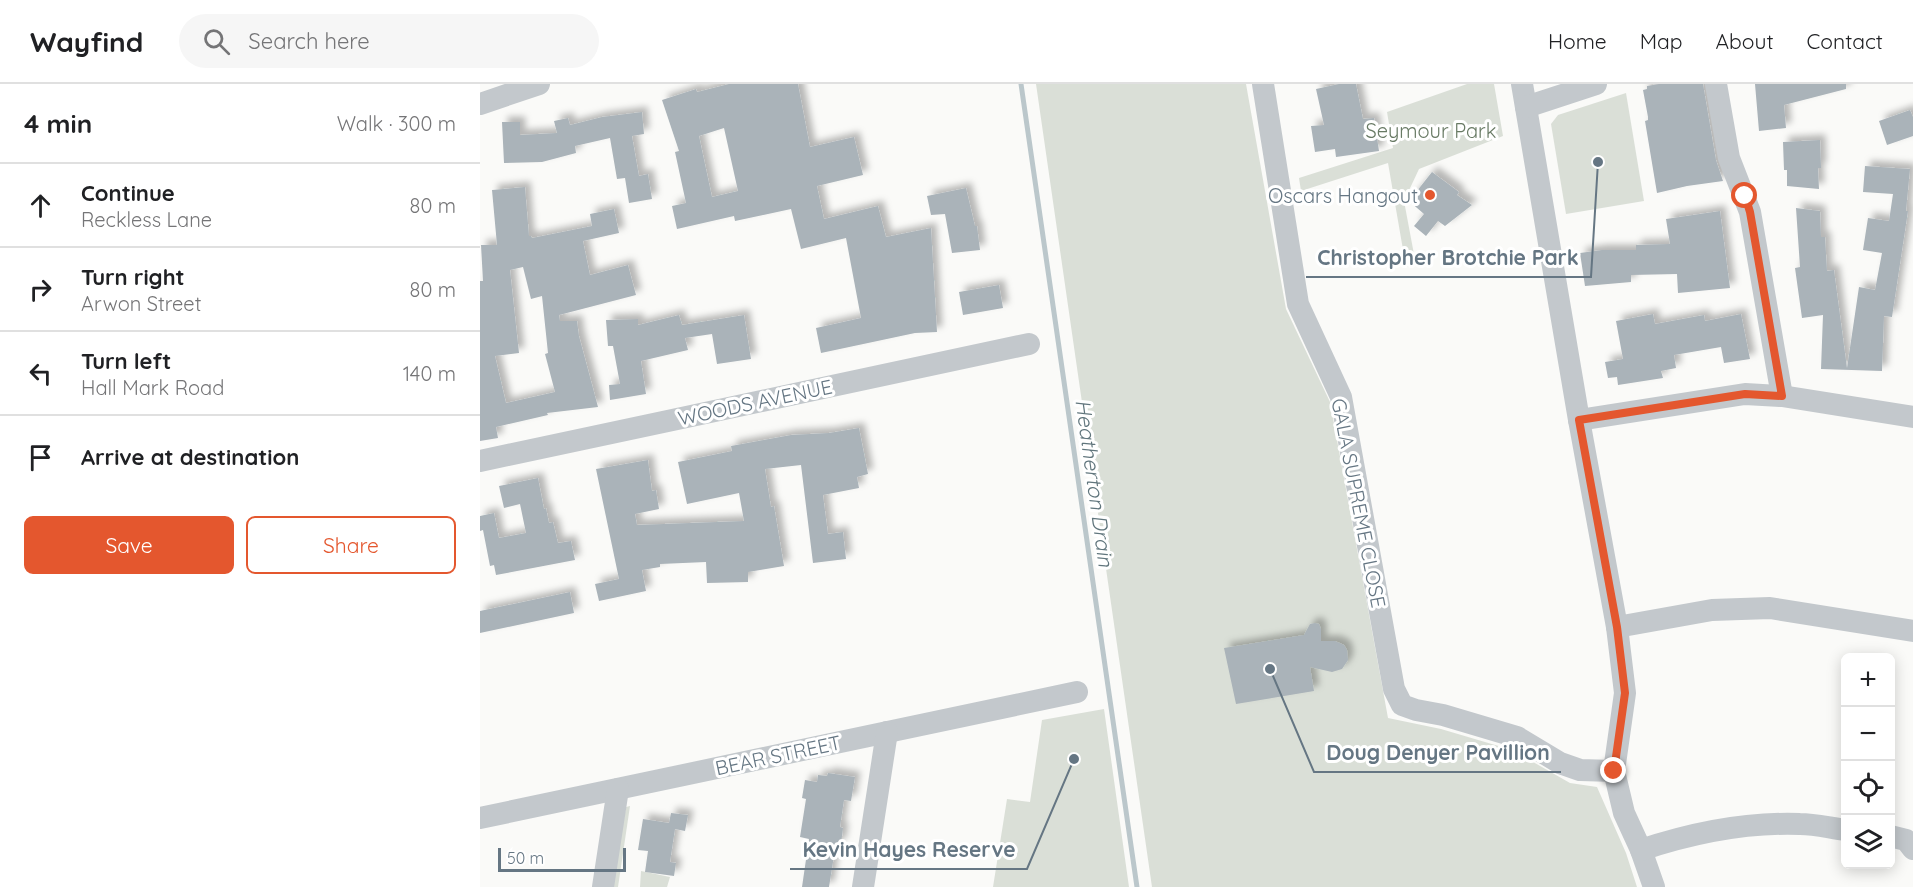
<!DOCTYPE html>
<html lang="en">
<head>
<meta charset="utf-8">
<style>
  :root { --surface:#fff; --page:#f6f6f6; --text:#202124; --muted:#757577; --line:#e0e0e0; --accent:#e4572e }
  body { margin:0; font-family:Quicksand,sans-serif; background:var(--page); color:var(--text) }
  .controls { position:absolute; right:18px; bottom:18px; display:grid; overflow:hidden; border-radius:9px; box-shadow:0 3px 15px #0003 }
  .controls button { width:54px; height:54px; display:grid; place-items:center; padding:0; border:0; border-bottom:2px solid var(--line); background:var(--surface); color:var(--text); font:30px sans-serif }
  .scale { position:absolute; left:18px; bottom:15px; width:128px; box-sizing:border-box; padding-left:6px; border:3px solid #657683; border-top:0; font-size:16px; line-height:21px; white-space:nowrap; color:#657683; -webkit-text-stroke:4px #fff; paint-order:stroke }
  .stop { position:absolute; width:18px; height:18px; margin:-14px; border:4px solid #e4572e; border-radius:50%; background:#fff }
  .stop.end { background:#e4572e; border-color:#fff; box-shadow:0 2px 6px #0008 }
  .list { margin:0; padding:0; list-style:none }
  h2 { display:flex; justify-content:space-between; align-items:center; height:78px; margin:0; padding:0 24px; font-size:26px }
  h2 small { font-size:20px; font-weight:400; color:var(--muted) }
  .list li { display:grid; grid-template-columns:39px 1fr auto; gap:18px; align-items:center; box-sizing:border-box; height:84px; padding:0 24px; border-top:2px solid var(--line) }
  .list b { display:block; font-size:22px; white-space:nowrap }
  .list p { margin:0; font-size:20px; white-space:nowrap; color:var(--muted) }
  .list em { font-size:20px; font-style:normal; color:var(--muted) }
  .actions { display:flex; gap:12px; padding:18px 24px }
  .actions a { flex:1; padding:14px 0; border:2px solid var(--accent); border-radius:9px; text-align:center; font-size:21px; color:var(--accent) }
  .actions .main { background:var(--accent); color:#fff }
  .icon { flex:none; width:33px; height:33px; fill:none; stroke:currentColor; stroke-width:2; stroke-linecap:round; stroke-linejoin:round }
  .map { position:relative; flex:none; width:1433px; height:803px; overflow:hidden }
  header { display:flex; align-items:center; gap:36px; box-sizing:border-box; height:84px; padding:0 30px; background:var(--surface); border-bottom:2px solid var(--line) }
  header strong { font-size:28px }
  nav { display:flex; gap:33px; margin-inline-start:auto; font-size:21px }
  .search { width:420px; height:54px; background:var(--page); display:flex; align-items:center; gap:15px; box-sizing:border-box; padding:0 21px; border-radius:33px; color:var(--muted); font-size:22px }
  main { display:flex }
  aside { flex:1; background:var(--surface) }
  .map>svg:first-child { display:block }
  .green { fill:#dadfd7 }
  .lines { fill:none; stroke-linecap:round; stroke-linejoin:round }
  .stream { stroke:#bbc7cb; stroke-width:5 }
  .building { fill:#aab3b9; fill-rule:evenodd; filter:url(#shadow) }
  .minor { stroke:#c3c8cc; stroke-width:22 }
  .route { stroke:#e4572e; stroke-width:8 }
  .poi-dot { fill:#e4572e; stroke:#fff; stroke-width:2 }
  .labels { text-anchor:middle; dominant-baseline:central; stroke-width:6; stroke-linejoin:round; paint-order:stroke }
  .park-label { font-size:20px; fill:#687a64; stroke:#fff }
  .poi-label { font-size:20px; fill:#657683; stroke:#fff; text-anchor:end }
  .street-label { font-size:20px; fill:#657683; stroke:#fff }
  .water-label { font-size:21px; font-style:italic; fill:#60757c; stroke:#fff }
  .leader { fill:none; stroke:#657683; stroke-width:2 }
  .callout-dot { fill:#657683; stroke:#fff; stroke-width:2 }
  .callout-label { font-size:21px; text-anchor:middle; font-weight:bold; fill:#657683; stroke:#fff; stroke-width:6; stroke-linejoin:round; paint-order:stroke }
</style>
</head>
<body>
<header>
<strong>Wayfind</strong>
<div class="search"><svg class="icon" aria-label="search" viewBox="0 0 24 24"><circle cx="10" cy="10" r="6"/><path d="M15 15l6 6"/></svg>Search here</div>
<nav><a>Home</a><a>Map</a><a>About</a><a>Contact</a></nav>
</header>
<main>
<aside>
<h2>4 min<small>Walk · 300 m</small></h2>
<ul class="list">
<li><svg class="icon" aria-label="ahead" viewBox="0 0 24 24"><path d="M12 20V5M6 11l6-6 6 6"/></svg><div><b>Continue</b><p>Reckless Lane</p></div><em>80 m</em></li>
<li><svg class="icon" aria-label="right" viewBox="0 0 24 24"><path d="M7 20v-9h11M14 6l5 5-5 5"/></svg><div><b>Turn right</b><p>Arwon Street</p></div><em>80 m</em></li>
<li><svg class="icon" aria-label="left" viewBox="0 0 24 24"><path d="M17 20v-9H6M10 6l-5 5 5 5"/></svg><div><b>Turn left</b><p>Hall Mark Road</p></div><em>140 m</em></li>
<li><svg class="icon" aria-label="arrive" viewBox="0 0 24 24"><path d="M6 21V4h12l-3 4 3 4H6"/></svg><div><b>Arrive at destination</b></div></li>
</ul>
<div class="actions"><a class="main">Save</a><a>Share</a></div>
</aside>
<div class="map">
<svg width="1433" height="803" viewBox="0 0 1433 803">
  <defs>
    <filter id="shadow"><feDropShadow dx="5.5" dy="-5.5" stdDeviation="3" flood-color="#0004"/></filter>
  </defs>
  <rect width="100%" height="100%" fill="#fafaf8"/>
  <!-- green -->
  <g class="green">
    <path d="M 556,0 L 766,0 L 806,225 L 850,318 L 908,634 L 961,645 L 1032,666 L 1090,699 L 1117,703 L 1146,769 L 1157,803 L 672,803 Z"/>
    <path d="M 987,0 L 1014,0 L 1023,52 L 939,85 L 924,117 L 936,181 L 926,183 L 908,79 L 821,107 L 819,94 L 913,64 L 907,28 Z"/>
    <path d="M 1146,9 L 1164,117 L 1086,130 L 1071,40 L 1078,31 Z"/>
    <path d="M 624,625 L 649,803 L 513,803 L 527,715 L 550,718 L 562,636 Z"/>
    <path d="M 150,722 L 138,803 L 132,803 L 146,723 Z"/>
    <path d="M 161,787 L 190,793 L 187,803 L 160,803 Z"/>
  </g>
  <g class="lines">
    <!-- stream -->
    <path class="stream" d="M 541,0 L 657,803"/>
  </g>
  <!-- building -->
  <g class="building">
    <path d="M 249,0 L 318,0 L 330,63 L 374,53 L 383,91 L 337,102 L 344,135 L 398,122 L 406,153 L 451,144 L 457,248 L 435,249 L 341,269 L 336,244 L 381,234 L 366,154 L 321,165 L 311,125 L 255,137 L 254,132 L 197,145 L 192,122 L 206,119 L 195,68 L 199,67 L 182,16 L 216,5 L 217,8 ZM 244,44 L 258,107 L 232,113 L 219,52 Z"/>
    <path d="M 859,0 L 876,0 L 883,35 L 894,34 L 899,67 L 856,73 L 855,65 L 835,68 L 831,42 L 844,41 L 836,5 Z"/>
    <path d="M 1179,0 L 1223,0 L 1236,76 L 1243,97 L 1207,102 L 1177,109 L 1165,37 L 1168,36 L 1168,33 L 1163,6 L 1167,5 L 1167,2 Z"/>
    <path d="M 1275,0 L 1366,0 L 1366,5 L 1304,21 L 1306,44 L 1279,47 Z"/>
    <path d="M 1430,26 L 1433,33 L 1433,52 L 1407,61 L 1399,37 Z"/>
    <path d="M 162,28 L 164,50 L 152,52 L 159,92 L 168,90 L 172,115 L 149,119 L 145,94 L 137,95 L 130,54 L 95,62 L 96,69 L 62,78 L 24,79 L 22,38 L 40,38 L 40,51 L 77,49 L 74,37 L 88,34 L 90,41 L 122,33 Z"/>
    <path d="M 1340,56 L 1341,84 L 1338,84 L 1339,105 L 1307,102 L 1307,86 L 1304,86 L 1303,58 Z"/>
    <path d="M 1385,82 L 1430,85 L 1426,127 L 1428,127 L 1412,233 L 1404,232 L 1402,287 L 1341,285 L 1343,231 L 1322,234 L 1315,184 L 1320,183 L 1316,124 L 1340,127 L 1341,153 L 1345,153 L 1347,187 L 1354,186 L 1367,284 L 1379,203 L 1395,206 L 1402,169 L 1383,166 L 1388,134 L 1409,137 L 1413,110 L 1383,108 Z"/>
    <path d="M 952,88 L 979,108 L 977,111 L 992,121 L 965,142 L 958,137 L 946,152 L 934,142 L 944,130 L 929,117 Z"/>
    <path d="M 45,103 L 49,152 L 51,152 L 52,154 L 112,142 L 110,130 L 134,125 L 139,149 L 103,157 L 110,191 L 148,181 L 156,211 L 79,231 L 80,237 L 97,237 L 99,252 L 118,323 L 67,329 L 68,331 L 16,343 L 18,354 L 0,357 L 0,197 L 3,197 L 1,161 L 17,161 L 12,106 ZM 43,183 L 51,215 L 62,212 L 68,269 L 65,270 L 75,308 L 26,319 L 15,272 L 39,269 L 30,186 Z"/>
    <path d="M 486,104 L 495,142 L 497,142 L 500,166 L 472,169 L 465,130 L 451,131 L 447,112 Z"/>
    <path d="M 1240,127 L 1250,204 L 1198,209 L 1197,190 L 1151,191 L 1151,198 L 1105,202 L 1100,169 L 1122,166 L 1156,166 L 1156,161 L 1190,160 L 1186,135 Z"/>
    <path d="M 519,201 L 523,224 L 483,231 L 479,208 Z"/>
    <path d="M 1173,230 L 1175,240 L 1224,231 L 1225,237 L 1261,230 L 1270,275 L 1244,279 L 1241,263 L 1194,271 L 1196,284 L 1181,287 L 1183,294 L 1138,301 L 1137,293 L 1128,294 L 1125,278 L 1143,275 L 1136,237 Z"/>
    <path d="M 199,231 L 202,241 L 264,231 L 271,275 L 237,280 L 232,250 L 205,254 L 208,266 L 161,277 L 166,310 L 130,316 L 129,301 L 140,300 L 133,262 L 128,262 L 126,236 L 158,235 L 158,241 Z"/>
    <path d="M 379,344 L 388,390 L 377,393 L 379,404 L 343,411 L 348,450 L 363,448 L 366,475 L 333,479 L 321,381 L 285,385 L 291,423 L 294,422 L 304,482 L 268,488 L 268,498 L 227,499 L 226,478 L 180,480 L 180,483 L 162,486 L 166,507 L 119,517 L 115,500 L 139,495 L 116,385 L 168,376 L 172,407 L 176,406 L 179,425 L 155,430 L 157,441 L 264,437 L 259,409 L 207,420 L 198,378 L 252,367 L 251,362 L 311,351 L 349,349 Z"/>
    <path d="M 58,394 L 64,425 L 66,424 L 69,439 L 73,438 L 78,459 L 91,457 L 95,476 L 16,491 L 14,481 L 10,482 L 3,446 L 0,447 L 0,432 L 14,429 L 19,454 L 46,449 L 40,420 L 24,424 L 19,402 Z"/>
    <path d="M 90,508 L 94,529 L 0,549 L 0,527 Z"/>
    <path d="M 835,539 L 839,540 L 841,545 L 841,557 L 855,557 L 864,561 L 867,566 L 868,576 L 862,585 L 852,588 L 830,583 L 834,607 L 756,620 L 744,564 L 824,551 L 830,540 Z"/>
    <path d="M 348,689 L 375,693 L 371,717 L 364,716 L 360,743 L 363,744 L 361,760 L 356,759 L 349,803 L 322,803 L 329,755 L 320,753 L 326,715 L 322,714 L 325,696 L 337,698 L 338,691 L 347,692 Z"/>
    <path d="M 191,729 L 208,731 L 205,747 L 195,745 L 190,778 L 196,779 L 194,792 L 165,788 L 168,767 L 158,766 L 163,735 L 189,739 Z"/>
  </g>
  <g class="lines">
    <!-- minor -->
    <g class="minor">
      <path d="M 783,0 L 818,220 L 861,313 L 914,605 L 922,621 L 936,626 L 963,631 L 1037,653 L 1080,679 L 1100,686 L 1134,687"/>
      <path d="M 1042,0 L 1099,336 L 1137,543 L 1145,609 L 1134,687 L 1144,729 L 1161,766 L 1174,803"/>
      <path d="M 1236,0 L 1249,74 L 1270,128 L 1302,312"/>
      <path d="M 0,20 L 59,0"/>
      <path d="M 1046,23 L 1116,0"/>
      <path d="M 1099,336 L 1265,310 L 1302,312 L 1433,333"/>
      <path d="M 0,377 L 549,260"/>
      <path d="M 1137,543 L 1232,526 L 1290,524 L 1433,547"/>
      <path d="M 0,734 L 597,608"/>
      <path d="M 1410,752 L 1426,756 L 1433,765"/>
      <path d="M 1161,766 C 1212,749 1266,738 1320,740 C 1335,740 1350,744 1366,746"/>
      <path d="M 123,803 L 138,705"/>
      <path d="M 383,803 L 407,648"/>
    </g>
  </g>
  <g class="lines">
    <!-- route -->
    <path class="route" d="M 1134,687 L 1145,609 L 1137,543 L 1099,336 L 1265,310 L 1302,312 L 1270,128 L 1265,112"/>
  </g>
  <!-- markers -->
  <circle class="poi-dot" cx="950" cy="111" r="6"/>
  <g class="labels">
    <!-- park labels -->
    <g class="park-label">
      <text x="951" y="46">Seymour Park</text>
    </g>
    <!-- poi labels -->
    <g class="poi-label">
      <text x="938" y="111">Oscars Hangout</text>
    </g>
    <!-- street labels -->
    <g class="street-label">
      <text transform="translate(275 318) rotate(-12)">WOODS AVENUE</text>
      <text transform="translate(879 419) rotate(79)">GALA SUPREME CLOSE</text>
      <text transform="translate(298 671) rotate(-12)">BEAR STREET</text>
    </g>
    <!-- water labels -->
    <g class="water-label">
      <text transform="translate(615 399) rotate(82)">Heatherton Drain</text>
    </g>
  </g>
  <!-- callouts -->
  <path class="leader" d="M1118 78L1111 193H826M790 585L834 688H1081M594 675L547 785H310"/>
  <g class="callout-dot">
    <circle cx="1118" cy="78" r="6"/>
    <circle cx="790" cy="585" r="6"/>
    <circle cx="594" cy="675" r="6"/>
  </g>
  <g class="callout-label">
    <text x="968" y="181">Christopher Brotchie Park</text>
    <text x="958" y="676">Doug Denyer Pavillion</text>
    <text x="429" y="773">Kevin Hayes Reserve</text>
  </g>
</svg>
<div class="controls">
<button>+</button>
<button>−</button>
<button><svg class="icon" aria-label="locate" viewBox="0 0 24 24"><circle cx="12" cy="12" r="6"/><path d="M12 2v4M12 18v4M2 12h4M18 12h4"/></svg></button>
<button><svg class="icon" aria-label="layers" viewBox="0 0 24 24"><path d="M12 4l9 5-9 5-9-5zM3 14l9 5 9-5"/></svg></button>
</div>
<div class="scale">50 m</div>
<div class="stop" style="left:1265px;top:112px"></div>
<div class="stop end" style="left:1134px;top:687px"></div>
</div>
</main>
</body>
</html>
